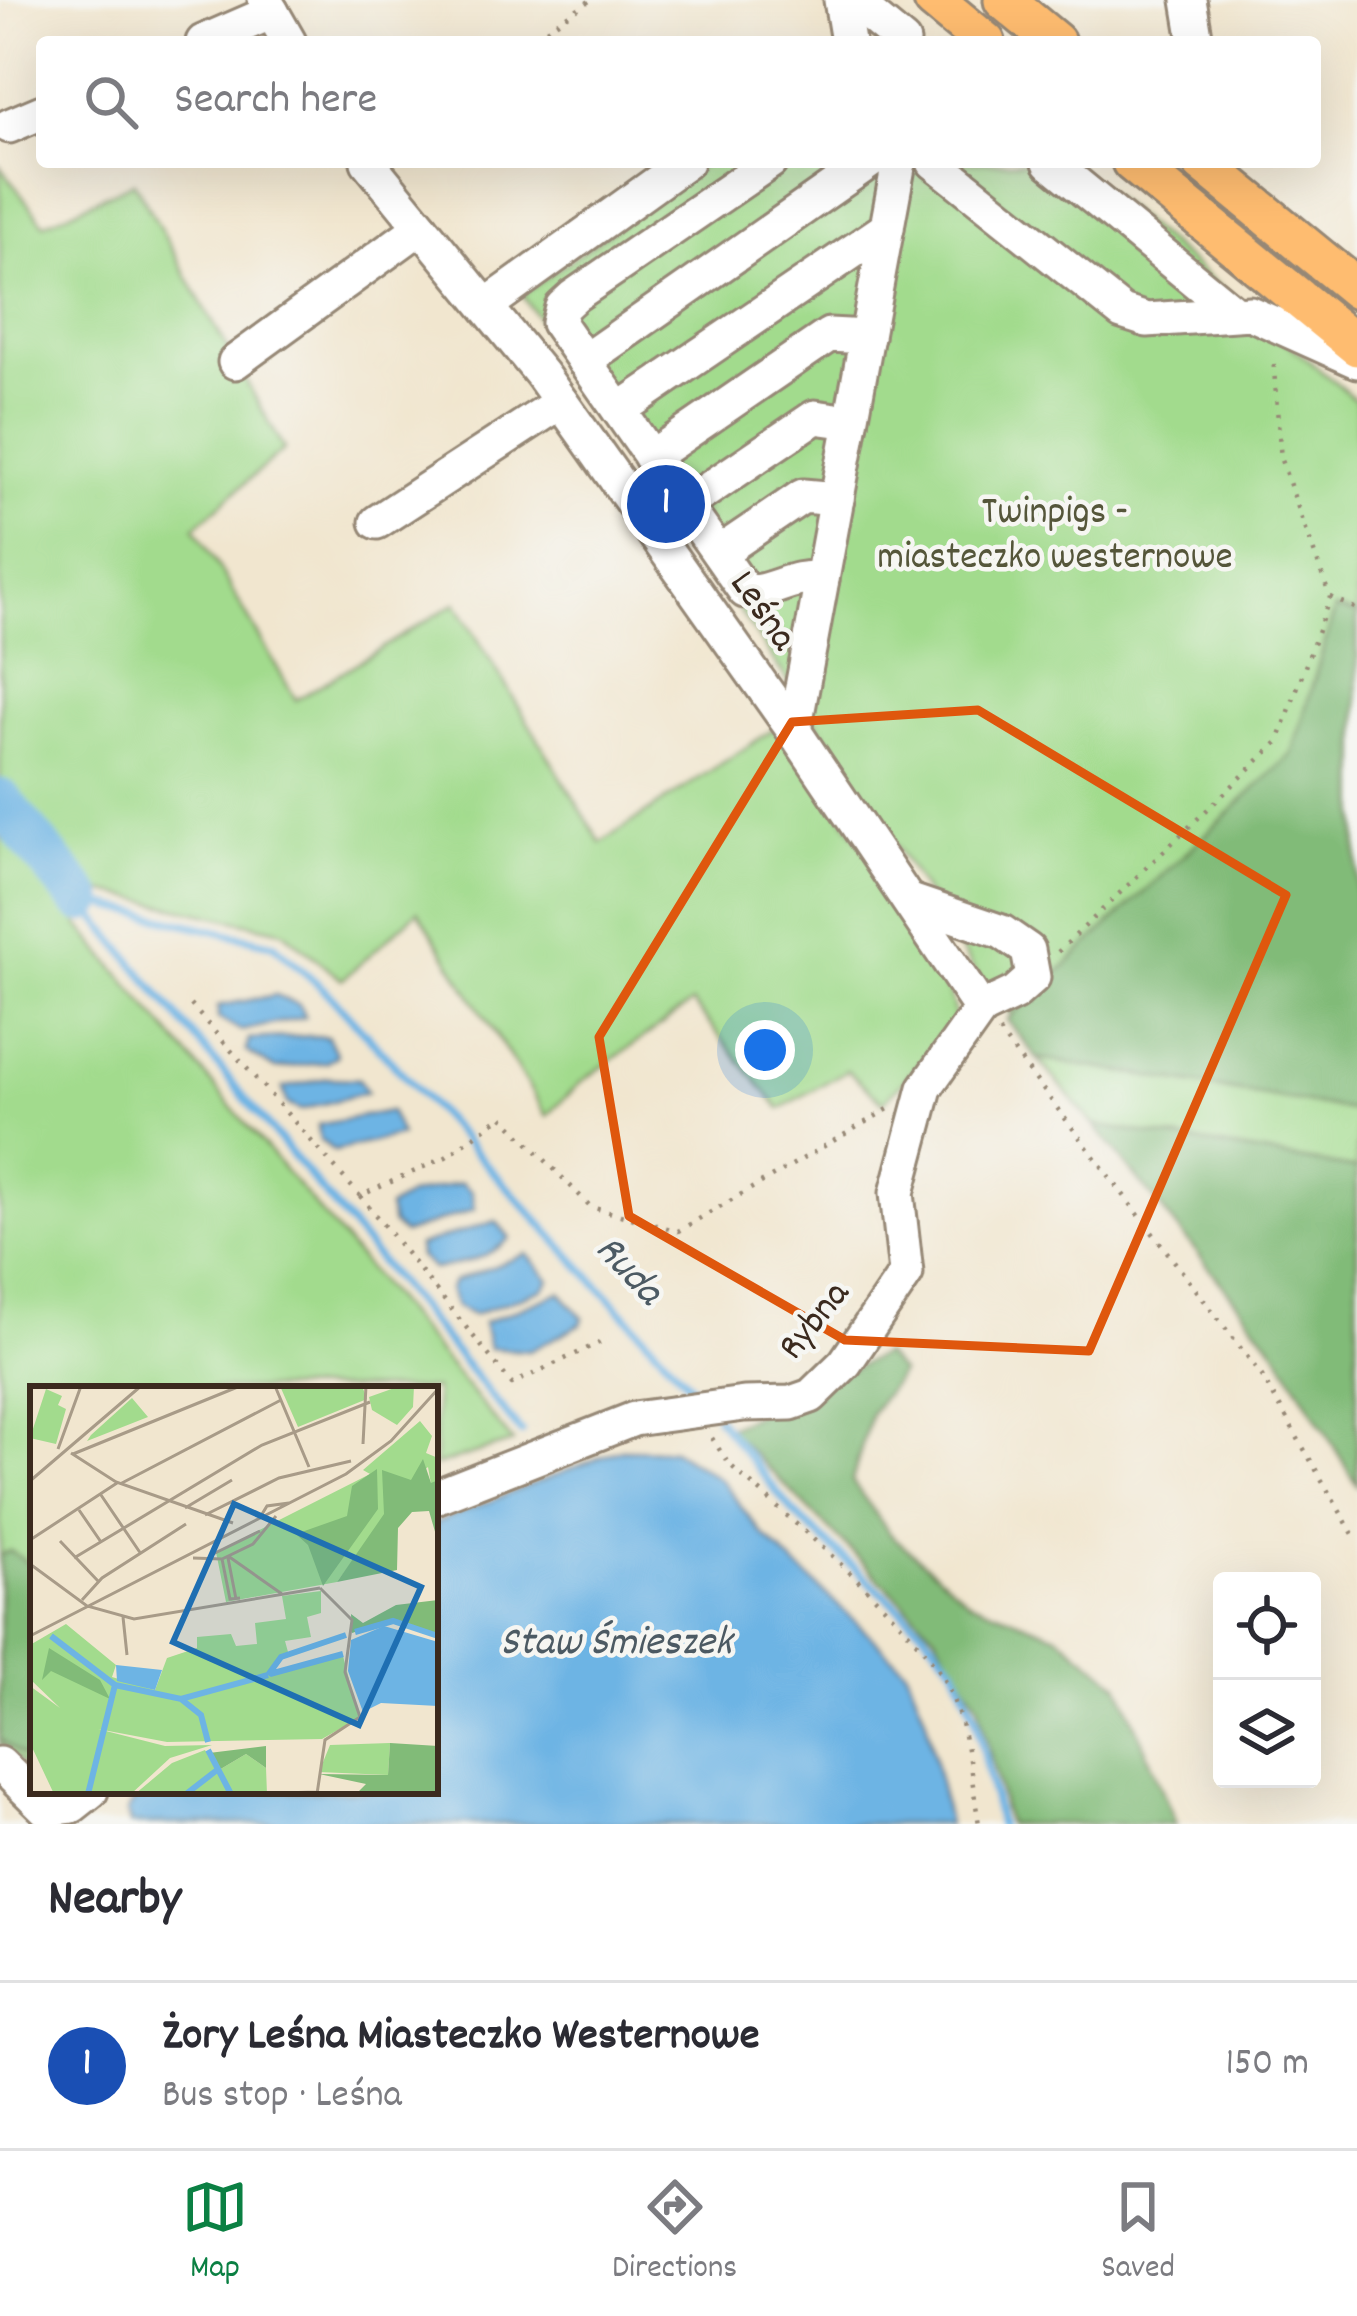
<!DOCTYPE html>
<html lang="en">
<head>
<meta charset="utf-8">
<style>
  :root { --surface:#fff; --page:#f2f2f3; --text:#2b2b33; --muted:#7c7c81; --line:#e1e1e2; --accent:#0b8043 }
  body { margin:0; font-family:Dekko,sans-serif; background:var(--page); color:var(--text) }
  .controls { position:absolute; right:36px; bottom:36px; display:grid; overflow:hidden; border-radius:12px; box-shadow:0 12px 48px #0002 }
  .controls button { width:108px; height:108px; display:grid; place-items:center; padding:0; border:0; border-bottom:3px solid var(--line); background:var(--surface); color:var(--text); font:60px sans-serif }
  .you { position:absolute; left:765px; top:1050px; width:42px; height:42px; margin:-30px; border:9px solid #fff; border-radius:50%; background:#1a73e8; box-shadow:0 0 0 18px #1a73e833 }
  .badge { display:grid; place-items:center; width:78px; height:78px; border-radius:50%; background:var(--accent); color:#fff; font-size:39px; font-weight:700 }
  .pin { position:absolute; translate:-50% -50%; border:6px solid #fff; box-shadow:0 3px 12px #0006 }
  .list { margin:0; padding:0; list-style:none }
  h2 { display:flex; justify-content:space-between; align-items:center; height:156px; margin:0; padding:0 48px; font-size:51px }
  h2 small { font-size:39px; font-weight:400; color:var(--muted) }
  .list li { display:grid; grid-template-columns:78px 1fr auto; gap:36px; align-items:center; box-sizing:border-box; height:168px; padding:0 48px; border-top:3px solid var(--line) }
  .list b { display:block; font-size:45px; white-space:nowrap }
  .list p { margin:0; font-size:39px; white-space:nowrap; color:var(--muted) }
  .list em { font-size:39px; font-style:normal; color:var(--muted) }
  .icon { flex:none; width:66px; height:66px; fill:none; stroke:currentColor; stroke-width:2; stroke-linecap:round; stroke-linejoin:round }
  .map { position:relative; flex:none; width:1357px; height:1824px; overflow:hidden }
  .search { position:absolute; background:var(--surface); box-shadow:0 12px 48px #0002; left:36px; right:36px; top:36px; height:132px; display:flex; align-items:center; gap:30px; box-sizing:border-box; padding:0 42px; border-radius:12px; color:var(--muted); font-size:45px }
  .sheet { height:324px; background:var(--surface) }
  nav { display:flex; justify-content:space-around; align-items:center; box-sizing:border-box; height:168px; border-top:3px solid var(--line); background:var(--surface); font-size:33px; color:var(--muted) }
  nav a { display:grid; justify-items:center; gap:6px }
  nav .on { color:var(--accent) }
  .map>svg:first-child { display:block }
  .green { fill:#a2db8d; stroke:#6e8256; stroke-width:3 }
  .forest { fill:#81bb78; stroke:#5e724b; stroke-width:3 }
  .water { fill:#6db4e4; stroke:#546f81; stroke-width:3 }
  .lines { fill:none; stroke-linecap:round; stroke-linejoin:round }
  .stream { stroke:#6db4e4; stroke-width:8 }
  .river { stroke:#6db4e4; stroke-width:45 }
  .minor-casing { stroke:#968876; stroke-width:39 }
  .major-casing { stroke:#968876; stroke-width:45 }
  .path { stroke:#968876; stroke-width:4.5; stroke-dasharray:3 9; stroke-linecap:butt }
  .minor { stroke:#fff; stroke-width:33 }
  .major { stroke:#febc70; stroke-width:39 }
  .marked { fill:none; stroke:#df570d; stroke-width:9; stroke-linejoin:round }
  .labels { text-anchor:middle; dominant-baseline:central; stroke-width:9; stroke-linejoin:round; paint-order:stroke }
  .park-label { font-size:39px; fill:#55563a; stroke:#f6f6f2 }
  .street-label { font-size:39px; fill:#3b2a1e; stroke:#f6f6f2 }
  .water-label { font-size:42px; font-style:italic; fill:#4c5a63; stroke:#f6f6f2 }
  .inset-river { fill:none; stroke:#6db4e4; stroke-width:6 }
  .inset-road { fill:none; stroke:#a89b88; stroke-width:3 }
  .view { fill:#1f6fb2; fill-opacity:0.15; stroke:#1f6fb2; stroke-width:6 }
  .inset-edge { fill:none; stroke:#3b2a1e; stroke-width:6 }
</style>
</head>
<body>
<div class="map">
<svg width="1357" height="1824" viewBox="0 0 1357 1824">
  <rect width="100%" height="100%" fill="#f6f6f2"/>
  <filter id="ink" filterUnits="userSpaceOnUse"><feTurbulence type="fractalNoise" baseFrequency=".00833" numOctaves="2"/><feDisplacementMap in="SourceGraphic" scale="24" xChannelSelector="R" yChannelSelector="G"/><feConvolveMatrix kernelMatrix="1 2 1 2 8 2 1 2 1" color-interpolation-filters="sRGB"/></filter>
  <filter id="wash" filterUnits="userSpaceOnUse"><feTurbulence type="fractalNoise" baseFrequency=".004" numOctaves="4" result="noise"/><feDisplacementMap in="SourceGraphic" scale="48" xChannelSelector="R" yChannelSelector="G"/><feGaussianBlur stdDeviation="2.7" result="paint"/><feColorMatrix in="noise" values="0 0 0 0 0 0 0 0 0 0 0 0 0 0 0 0 0 1.4 0 .05"/><feComposite in="paint" operator="in"/></filter>
  <g filter="url(#wash)">
    <rect width="100%" height="100%" fill="#f1e6cf"/>
    <!-- green -->
    <g class="green">
      <path d="M 708,162 L 1070,162 L 1357,401 L 1357,1097 L 1046,1051 L 981,981 L 830,742 L 522,295 Z"/>
      <path d="M 0,166 L 44,224 L 134,182 L 284,449 L 195,527 L 296,700 L 456,603 L 601,843 L 777,727 C 824,795 953,950 956,1026 L 883,1102 L 847,1070 L 780,1109 L 692,1003 L 581,1082 L 547,1116 L 418,911 L 342,980 L 283,931 L 87,888 L 78,924 L 513,1442 L 435,1466 L 435,1389 L 33,1389 L 33,1775 L 0,1744 Z"/>
      <path d="M 1037,1058 L 1357,1111 L 1357,1169 L 1094,1125 Z"/>
    </g>
    <!-- forest -->
    <g class="forest">
      <path d="M 1335,609 L 1357,614 L 1357,1111 L 1037,1058 L 1007,1020 L 1292,754 Z"/>
      <path d="M 1094,1125 L 1357,1169 L 1357,1485 L 1278,1353 Z"/>
      <path d="M 883,1354 L 901,1373 L 871,1413 L 852,1481 L 890,1534 L 969,1601 L 1058,1635 L 1119,1684 L 1176,1824 L 1007,1824 L 978,1704 L 935,1634 L 727,1428 Z"/>
      <path d="M 10,1551 L 33,1566 L 33,1765 L 0,1739 L 0,1555 Z"/>
    </g>
    <!-- water -->
    <g class="water">
      <path d="M 276,995 L 299,1005 L 305,1017 L 241,1031 L 218,1018 L 218,1006 Z"/>
      <path d="M 312,1036 L 328,1037 L 337,1055 L 327,1062 L 275,1069 L 246,1051 L 249,1039 Z"/>
      <path d="M 327,1078 L 359,1079 L 367,1092 L 301,1110 L 287,1104 L 283,1088 Z"/>
      <path d="M 390,1111 L 401,1135 L 334,1151 L 320,1140 L 318,1125 Z"/>
      <path d="M 461,1183 L 472,1192 L 475,1209 L 403,1234 L 392,1224 L 388,1208 L 410,1195 Z"/>
      <path d="M 496,1221 L 510,1238 C 490,1258 460,1265 433,1269 L 419,1257 L 418,1246 Z"/>
      <path d="M 527,1254 L 550,1280 L 542,1289 L 473,1315 L 456,1307 L 449,1289 L 454,1281 Z"/>
      <path d="M 560,1292 L 583,1318 L 581,1324 L 529,1351 L 489,1348 L 483,1323 Z"/>
      <path d="M 621,1449 L 673,1450 L 721,1480 L 762,1534 L 907,1670 L 926,1719 L 948,1824 L 130,1824 L 127,1812 L 141,1791 L 435,1791 L 435,1523 Z"/>
    </g>
    <g class="lines">
      <!-- stream -->
      <g class="stream">
        <path d="M 82,900 L 273,944 L 328,993 L 701,1397"/>
        <path d="M 82,901 L 521,1432"/>
        <path d="M 717,1418 L 795,1514 L 923,1630 L 954,1666 L 976,1719 L 999,1824"/>
      </g>
      <!-- river -->
      <path class="river" d="M 0,801 L 82,900"/>
    </g>
  </g>
  <g filter="url(#ink)">
    <g class="lines">
      <!-- minor casing -->
      <g class="minor-casing">
        <g id="minor">
          <path d="M 265,0 L 289,42"/>
          <path d="M 841,0 L 848,42"/>
          <path d="M 852,0 L 903,42"/>
          <path d="M 1189,0 L 1196,42"/>
          <path d="M 203,42 L 272,12"/>
          <path d="M 9,126 L 42,112"/>
          <path d="M 368,162 L 542,375 L 794,731 L 981,1009"/>
          <path d="M 770,162 L 574,296 L 562,307 L 558,323 L 745,591 C 772,595 789,574 822,579"/>
          <path d="M 934,162 L 1122,312 L 1147,320 L 1250,313 L 1357,361"/>
          <path d="M 1050,162 L 1232,311"/>
          <path d="M 487,305 L 686,162"/>
          <path d="M 584,361 L 869,162"/>
          <path d="M 235,362 L 421,227"/>
          <path d="M 619,410 L 887,228"/>
          <path d="M 651,457 L 829,335 L 867,337"/>
          <path d="M 685,505 L 815,417 L 851,422"/>
          <path d="M 377,522 L 561,402"/>
          <path d="M 719,553 L 803,496 L 837,499"/>
          <path d="M 794,731 L 899,162"/>
          <path d="M 911,901 L 1002,932 L 1028,950 L 1033,977 L 1015,993 L 981,1009"/>
          <path d="M 435,1497 L 634,1419 L 744,1404 L 791,1403 L 811,1396 L 845,1363 L 906,1273 L 897,1193 L 925,1088 L 981,1009"/>
          <path d="M 0,1764 L 46,1809 L 72,1806 L 91,1791"/>
        </g>
      </g>
      <!-- major casing -->
      <g class="major-casing">
        <g id="major">
          <path d="M 934,0 L 985,42"/>
          <path d="M 1004,0 L 1055,42"/>
          <path d="M 1132,162 L 1357,346"/>
          <path d="M 1202,162 L 1357,289"/>
        </g>
      </g>
      <!-- path -->
      <g class="path">
        <path d="M 526,42 L 591,0"/>
        <path d="M 1330,597 L 1357,609"/>
        <path d="M 1058,952 L 1278,742 L 1330,597 L 1281,460 L 1273,356"/>
        <path d="M 191,1005 L 360,1196 L 446,1157 L 502,1116 L 591,1207 L 678,1231 L 890,1108"/>
        <path d="M 999,1032 L 1262,1376 L 1357,1541"/>
        <path d="M 360,1196 L 512,1384 L 605,1340"/>
        <path d="M 712,1438 L 728,1463 C 788,1519 906,1613 944,1680 C 967,1722 971,1777 979,1824"/>
      </g>
      <!-- minor -->
      <use href="#minor" class="minor"/>
      <!-- major -->
      <use href="#major" class="major"/>
    </g>
  </g>
  <!-- marked area -->
  <path class="marked" d="M 978,710 L 1286,895 L 1089,1351 L 845,1340 L 629,1216 L 599,1037 L 792,722 Z"/>
  <g class="labels">
    <!-- park labels -->
    <g class="park-label">
      <text x="1055" y="514">Twinpigs -<tspan x="1055" dy="45">miasteczko westernowe</tspan></text>
    </g>
    <!-- street labels -->
    <g class="street-label">
      <text transform="translate(761 612) rotate(55)">Leśna</text>
      <text transform="translate(816 1322) rotate(-51)">Rybna</text>
    </g>
    <!-- water labels -->
    <g class="water-label">
      <text transform="translate(627 1272) rotate(47)">Ruda</text>
      <text x="616" y="1645">Staw Śmieszek</text>
    </g>
  </g>
  <!-- overview -->
  <g transform="translate(30 1386)">
    <rect width="408" height="408" fill="#f1e6cf"/>
    <path d="M 250,0 L 332,0 L 337,13 L 268,41 ZM 370,0 L 384,0 L 383,21 L 367,39 L 342,24 L 339,11 ZM 16,3 L 32,10 L 28,19 L 36,23 L 26,58 L 0,52 ZM 102,12 L 118,31 L 57,55 L 61,49 ZM 390,35 L 402,50 L 396,67 L 408,72 L 408,94 L 401,98 L 398,81 L 381,95 L 307,196 L 196,216 L 186,166 L 340,88 L 333,84 ZM 291,205 L 291,227 L 277,231 L 281,251 L 255,255 L 258,266 L 238,288 L 313,270 L 329,332 L 292,353 L 137,356 L 68,343 L 135,360 L 182,359 L 140,372 L 101,408 L 24,408 L 0,357 L 0,300 L 30,322 L 0,293 L 0,259 L 36,238 L 86,279 L 82,291 L 125,304 L 137,272 L 167,262 L 167,251 L 201,248 L 206,260 L 227,258 L 225,237 L 256,233 L 252,210 ZM 360,357 L 358,389 L 289,386 L 300,359 ZM 175,364 L 199,408 L 105,408 L 142,377 ZM 216,368 L 236,382 L 237,408 L 202,408 L 189,384 Z" fill="#a2db8d"/>
    <path d="M 393,73 L 401,97 L 408,94 L 408,156 L 399,125 L 382,126 L 368,142 L 367,184 L 307,196 L 354,128 L 352,84 L 381,94 ZM 347,83 L 348,123 L 293,200 L 278,159 L 266,148 L 317,130 L 322,100 ZM 408,214 L 408,248 L 361,234 L 322,247 L 321,228 L 333,237 L 366,219 ZM 19,262 L 70,294 L 80,313 L 21,285 L 12,294 ZM 360,357 L 408,360 L 408,408 L 326,408 L 336,398 L 289,388 L 358,389 ZM 236,360 L 236,382 L 216,368 L 189,384 L 179,367 Z" fill="#81bb78"/>
    <path d="M 354,240 L 408,256 L 408,320 L 351,317 L 333,326 L 318,285 L 321,254 ZM 86,279 L 132,284 L 125,304 L 87,295 Z" fill="#6db4e4"/>
    <path class="inset-river" d="M 325,246 L 363,235 L 408,250M 21,250 L 85,299 L 58,408M 240,288 L 313,268M 238,289 L 251,271 L 316,249M 85,299 L 151,313 L 238,289M 151,313 L 171,329 L 178,356M 178,364 L 201,408M 156,408 L 187,384"/>
    <path class="inset-road" d="M 245,0 L 279,81M 333,58 L 336,0M 28,63 L 51,0M 41,67 L 86,96 L 203,137M 43,68 L 210,0M 0,95 L 111,0M 90,98 L 251,14M 71,109 L 111,168M 155,122 L 202,94M 49,124 L 71,156M 175,129 L 249,92 L 321,75M 229,133 L 237,120 L 259,117M 0,154 L 87,97M 30,155 L 68,195M 181,169 L 230,145M 198,170 L 252,208M 44,172 L 232,59 L 340,16M 163,172 L 192,173 L 223,158 L 246,130M 198,172 L 206,213M 192,173 L 200,213 L 210,212M 0,178 L 57,220 L 104,233 L 290,202M 52,214 L 72,192 L 156,138M 93,231 L 97,269M 0,250 L 316,88 L 361,55 L 408,3M 249,407 L 287,406M 287,408 L 295,354 L 330,331 L 315,286 L 322,234 L 290,202"/>
    <path class="view" d="M 204,118 L 391,201 L 329,339 L 143,256 Z"/>
    <rect width="408" height="408" class="inset-edge"/>
  </g>
</svg>
<div class="controls">
<button><svg class="icon" aria-label="locate" viewBox="0 0 24 24"><circle cx="12" cy="12" r="6"/><path d="M12 2v4M12 18v4M2 12h4M18 12h4"/></svg></button>
<button><svg class="icon" aria-label="layers" viewBox="0 0 24 24"><path d="M12 4l9 5-9 5-9-5zM3 14l9 5 9-5"/></svg></button>
</div>
<div class="you"></div>
<div class="pin badge" style="left:666px;top:504px;background:#1a4fb4">1</div>
<div class="search"><svg class="icon" aria-label="search" viewBox="0 0 24 24"><circle cx="10" cy="10" r="6"/><path d="M15 15l6 6"/></svg>Search here</div>
</div>
<section class="sheet">
<h2>Nearby<small></small></h2>
<ul class="list">
<li><span class="badge" style="background:#1a4fb4">1</span><div><b>Żory Leśna Miasteczko Westernowe</b><p>Bus stop · Leśna</p></div><em>150 m</em></li>
</ul>
</section>
<nav>
<a class="on"><svg class="icon" aria-label="map" viewBox="0 0 24 24"><path d="M3 6l6-2 6 2 6-2v14l-6 2-6-2-6 2zM9 4v14M15 6v14"/></svg>Map</a>
<a><svg class="icon" aria-label="directions" viewBox="0 0 24 24"><path d="M12 3l9 9-9 9-9-9zM9 14v-3h6M13 9l2 2-2 2"/></svg>Directions</a>
<a><svg class="icon" aria-label="saved" viewBox="0 0 24 24"><path d="M7 4h10v16l-5-4-5 4z"/></svg>Saved</a>
</nav>
</body>
</html>
